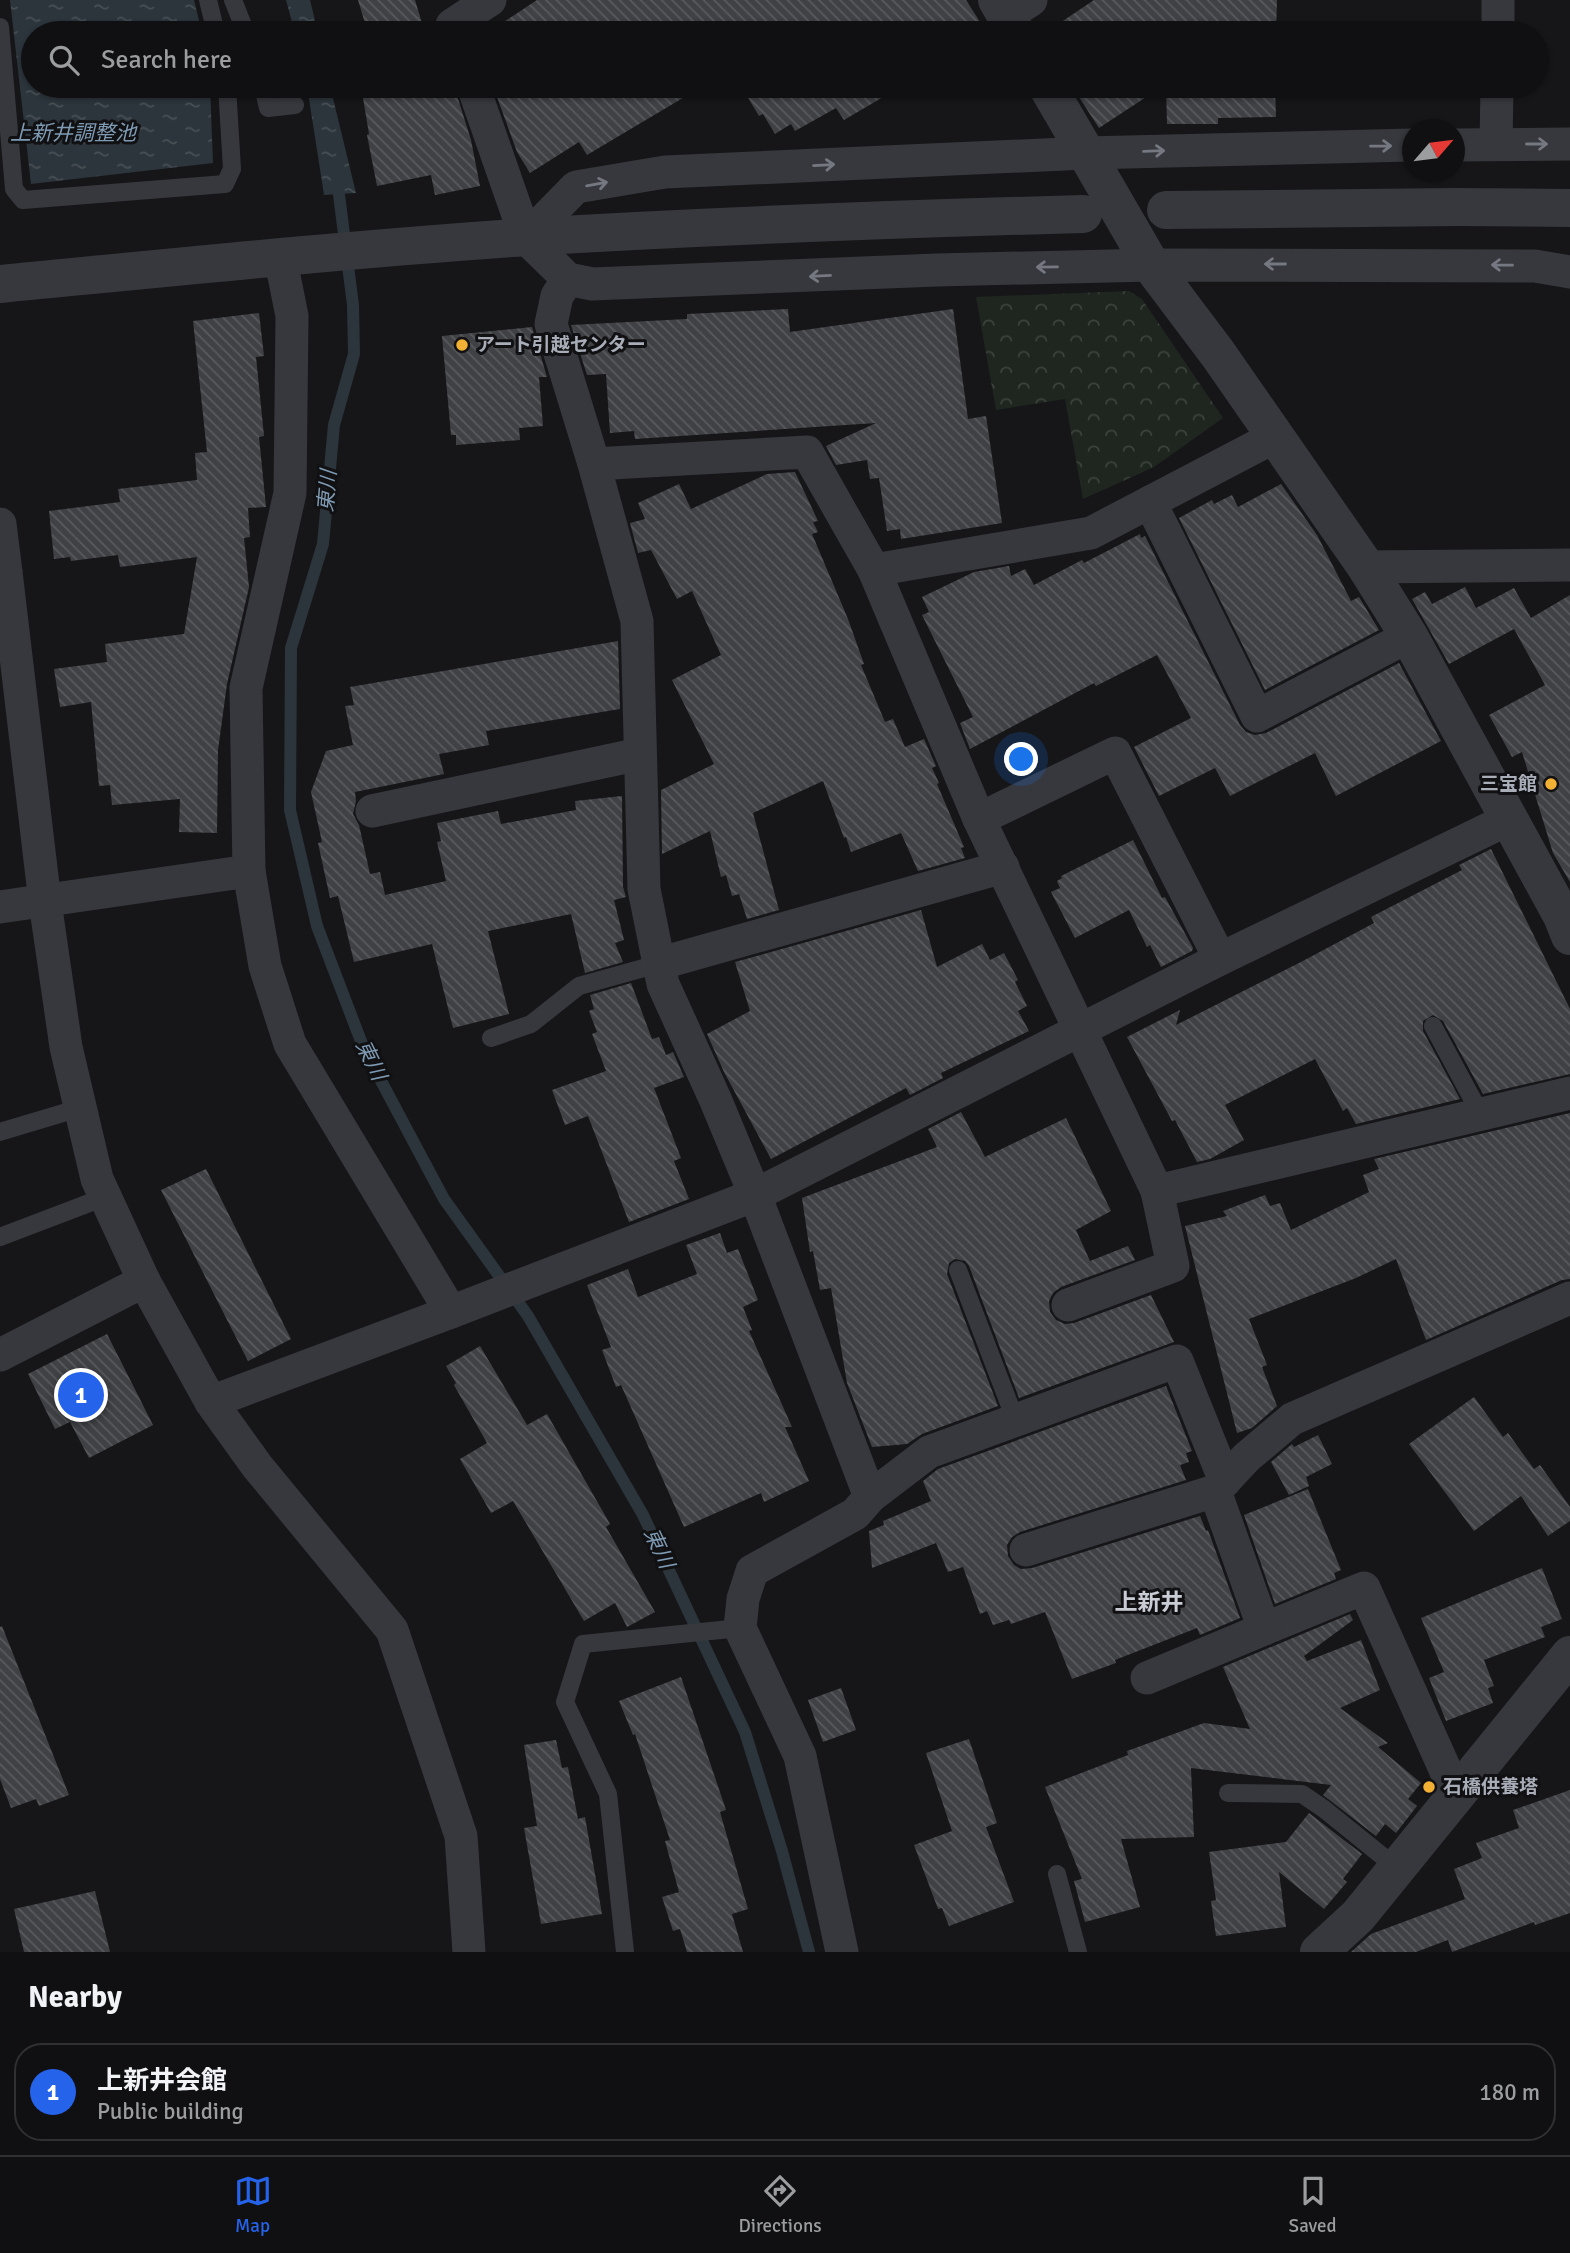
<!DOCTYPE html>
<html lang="en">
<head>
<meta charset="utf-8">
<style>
  :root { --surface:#101012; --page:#1e1e20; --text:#f1f3f6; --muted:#9c9d9f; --line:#303032; --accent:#2563eb }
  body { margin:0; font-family:Signika,"Noto Sans JP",sans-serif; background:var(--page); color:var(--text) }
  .compass { position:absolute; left:1402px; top:119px; width:63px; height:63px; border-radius:50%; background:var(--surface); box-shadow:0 2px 5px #0004; rotate:62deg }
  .you { position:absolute; left:1022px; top:760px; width:24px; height:24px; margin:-18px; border:5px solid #fff; border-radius:50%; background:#1a73e8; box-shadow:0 0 0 10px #1a73e833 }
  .badge { display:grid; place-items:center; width:46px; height:46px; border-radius:50%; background:var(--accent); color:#fff; font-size:23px; font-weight:700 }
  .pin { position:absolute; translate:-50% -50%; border:4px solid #fff; box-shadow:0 2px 7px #0006 }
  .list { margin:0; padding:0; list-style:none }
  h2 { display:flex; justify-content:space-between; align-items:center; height:91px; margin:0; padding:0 28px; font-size:30px }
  h2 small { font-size:23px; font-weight:400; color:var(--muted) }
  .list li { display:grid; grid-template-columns:46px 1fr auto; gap:21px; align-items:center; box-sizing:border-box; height:98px; margin:0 14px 14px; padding:0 14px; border:2px solid var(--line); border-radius:28px }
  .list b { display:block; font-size:26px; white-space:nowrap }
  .list p { margin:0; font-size:23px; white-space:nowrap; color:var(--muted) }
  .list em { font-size:23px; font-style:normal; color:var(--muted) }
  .icon { flex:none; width:38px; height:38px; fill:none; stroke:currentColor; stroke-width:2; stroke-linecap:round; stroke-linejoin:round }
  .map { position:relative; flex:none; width:1570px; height:1952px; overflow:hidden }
  .search { position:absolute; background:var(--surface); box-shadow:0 2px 5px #0004; left:21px; right:21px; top:21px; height:77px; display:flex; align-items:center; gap:18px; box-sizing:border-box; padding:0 24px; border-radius:38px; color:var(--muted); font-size:26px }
  .sheet { height:203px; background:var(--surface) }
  nav { display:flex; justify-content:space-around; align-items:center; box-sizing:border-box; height:98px; border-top:2px solid var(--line); background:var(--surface); font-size:19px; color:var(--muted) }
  nav a { display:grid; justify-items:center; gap:4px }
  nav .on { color:var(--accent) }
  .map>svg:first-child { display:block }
  .park { fill:url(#park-crowns) }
  .water { fill:url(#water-ripples) }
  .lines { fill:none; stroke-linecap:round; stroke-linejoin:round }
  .stream { stroke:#2c353c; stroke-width:12 }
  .building { fill:url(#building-back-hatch) }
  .service { stroke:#37383d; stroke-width:18 }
  .minor { stroke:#37383d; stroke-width:33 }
  .tertiary { stroke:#37383d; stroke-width:38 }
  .tertiary-bridge { stroke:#37383d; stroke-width:38 }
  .oneway { stroke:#757881 }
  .poi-dot { fill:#f2b134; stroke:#111113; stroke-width:2.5 }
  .labels { text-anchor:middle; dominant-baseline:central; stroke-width:6; stroke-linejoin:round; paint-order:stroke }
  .poi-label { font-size:19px; font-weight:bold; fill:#a8adb8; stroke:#111113; text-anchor:start }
  .water-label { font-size:21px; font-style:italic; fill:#7f9bb3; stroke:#111113 }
  .quarter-label { font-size:23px; font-weight:bold; fill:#c9ccd4; stroke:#111113 }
</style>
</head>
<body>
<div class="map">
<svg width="1570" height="1952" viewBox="0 0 1570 1952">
  <defs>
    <pattern id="park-crowns" width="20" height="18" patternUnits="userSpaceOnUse" patternTransform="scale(1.75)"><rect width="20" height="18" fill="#1e261f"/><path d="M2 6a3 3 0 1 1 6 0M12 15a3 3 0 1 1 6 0" fill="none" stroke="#3c433d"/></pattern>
    <pattern id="water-ripples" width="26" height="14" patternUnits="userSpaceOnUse" patternTransform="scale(1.75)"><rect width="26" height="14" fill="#2c353c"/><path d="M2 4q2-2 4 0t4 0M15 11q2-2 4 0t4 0" fill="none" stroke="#485056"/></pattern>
    <pattern id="building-back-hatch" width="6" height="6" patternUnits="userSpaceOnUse" patternTransform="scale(1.75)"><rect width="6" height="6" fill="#404145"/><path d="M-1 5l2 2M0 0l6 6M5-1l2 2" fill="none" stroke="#595a5e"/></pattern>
  </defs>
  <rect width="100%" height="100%" fill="#161618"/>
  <!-- park -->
  <path class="park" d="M 1129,291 L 1142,299 L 1223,418 L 1154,467 L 1083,499 L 1065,399 L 996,410 L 976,297 Z"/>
  <!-- water -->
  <g class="water">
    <path d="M 10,0 L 194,0 L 202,33 L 33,33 L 33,86 L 210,86 L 213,163 L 31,184 Z"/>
    <path d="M 286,0 L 310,0 L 318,33 L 295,33 Z"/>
    <path d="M 307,86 L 330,86 L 356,193 L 324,195 Z"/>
  </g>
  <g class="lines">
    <!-- stream -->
    <path class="stream" d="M 337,179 L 353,305 L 354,354 L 334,425 L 323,544 L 291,648 L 290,810 L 317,926 L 364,1049 L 444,1199 L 528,1316 L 643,1515 L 745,1732 L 782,1851 L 809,1952"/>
  </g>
  <!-- building -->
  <g class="building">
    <path d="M 358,0 L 415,0 L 425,33 L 368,33 Z"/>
    <path d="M 537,0 L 966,0 L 987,33 L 487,33 Z"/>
    <path d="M 1094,0 L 1277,0 L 1276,33 L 1045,33 Z"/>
    <path d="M 361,86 L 454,86 L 471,140 L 480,186 L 435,195 L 431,175 L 377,186 L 367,135 L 369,134 Z"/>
    <path d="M 493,86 L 703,86 L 587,155 L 579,142 L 530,173 L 517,152 Z"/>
    <path d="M 741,86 L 902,86 L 844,120 L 836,108 L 795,131 L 791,124 L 775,134 L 763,114 L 759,116 Z"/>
    <path d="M 1077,86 L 1163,86 L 1099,128 L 1077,94 L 1081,91 Z"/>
    <path d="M 1166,86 L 1275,86 L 1276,117 L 1218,118 L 1218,124 L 1167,124 Z"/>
    <path d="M 788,309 L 790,332 L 953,309 L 968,419 L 986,416 L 1002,523 L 901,539 L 900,529 L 887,531 L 879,478 L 870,479 L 867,460 L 836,465 L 826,446 L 876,423 L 635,439 L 634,431 L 610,433 L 606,374 L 587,375 L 571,325 L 687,319 L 687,314 Z"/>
    <path d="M 259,313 L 264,356 L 256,357 L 264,436 L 259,437 L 266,507 L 248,508 L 250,537 L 244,538 L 249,587 L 227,684 L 218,750 L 217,833 L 179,832 L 180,799 L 112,805 L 110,785 L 99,786 L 91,702 L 60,707 L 54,669 L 107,662 L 105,644 L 184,634 L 197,557 L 120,567 L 118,555 L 71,561 L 70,557 L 54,559 L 49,511 L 120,502 L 118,489 L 197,480 L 195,453 L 207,452 L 193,321 Z"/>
    <path d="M 532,327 L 547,377 L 539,377 L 543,426 L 519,428 L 520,440 L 456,445 L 456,435 L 451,435 L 442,336 Z"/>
    <path d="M 795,472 L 818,521 L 813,522 L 818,532 L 812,534 L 848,619 L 864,664 L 861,665 L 885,722 L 893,719 L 905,747 L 924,739 L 936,766 L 932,768 L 939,783 L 937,784 L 964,847 L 961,848 L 965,858 L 918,871 L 901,833 L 851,852 L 846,837 L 844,838 L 823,781 L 753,813 L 779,910 L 747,919 L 739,894 L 732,896 L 726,875 L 721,877 L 710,831 L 662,854 L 661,790 L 714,764 L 672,680 L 721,655 L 692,591 L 677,599 L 651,550 L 638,553 L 630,523 L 645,519 L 638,503 L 679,484 L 691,509 L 767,474 Z"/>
    <path d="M 1281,484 L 1317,535 L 1351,601 L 1359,597 L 1379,630 L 1265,690 L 1179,518 L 1212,500 L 1214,504 L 1232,495 L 1238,507 Z"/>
    <path d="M 1140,534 L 1141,538 L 1145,536 L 1240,725 L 1246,732 L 1255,735 L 1266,733 L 1399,663 L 1441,741 L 1336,796 L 1315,753 L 1230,796 L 1215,768 L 1159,796 L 1134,747 L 1191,718 L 1157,655 L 1096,686 L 1094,683 L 970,749 L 960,723 L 973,717 L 922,615 L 929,612 L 922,597 L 974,572 L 1009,566 L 1011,576 L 1025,569 L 1034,585 L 1082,560 L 1084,563 Z"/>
    <path d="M 1465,587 L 1476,608 L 1514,588 L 1531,618 L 1570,595 L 1570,882 L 1553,853 L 1522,752 L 1512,757 L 1489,715 L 1545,685 L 1514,629 L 1449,664 L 1412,599 L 1425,592 L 1432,604 Z"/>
    <path d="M 618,641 L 620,709 L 486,731 L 489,745 L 439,754 L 444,774 L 355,792 L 356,801 L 353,814 L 359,825 L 370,874 L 380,872 L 385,895 L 446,881 L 437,842 L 441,841 L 437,823 L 498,811 L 501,824 L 576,810 L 575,801 L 622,796 L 623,887 L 626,897 L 614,900 L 624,940 L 615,943 L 623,962 L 585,973 L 571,914 L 488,931 L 509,1014 L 453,1028 L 432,944 L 354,962 L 338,896 L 330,898 L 318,843 L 322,842 L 311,792 L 326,751 L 353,745 L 345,706 L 354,705 L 350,687 Z"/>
    <path d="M 1133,840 L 1162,898 L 1165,897 L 1193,948 L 1192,951 L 1161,967 L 1150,945 L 1147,947 L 1129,910 L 1075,938 L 1051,892 L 1060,888 L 1057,881 L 1062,878 L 1061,876 Z"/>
    <path d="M 1491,849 L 1570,1009 L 1570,1074 L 1483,1094 L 1443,1021 L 1433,1015 L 1423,1021 L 1423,1031 L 1460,1099 L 1356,1124 L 1347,1108 L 1343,1111 L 1315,1059 L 1225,1105 L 1244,1140 L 1210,1159 L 1197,1162 L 1175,1120 L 1172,1121 L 1127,1037 L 1180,1010 L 1176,1025 L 1301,962 L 1374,923 L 1371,917 L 1462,870 L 1459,865 Z"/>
    <path d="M 921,910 L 937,967 L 982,944 L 990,960 L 1004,953 L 1018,980 L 1015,982 L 1027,1006 L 1018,1011 L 1029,1031 L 941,1073 L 943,1078 L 910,1095 L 906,1088 L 771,1159 L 724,1072 L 707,1034 L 750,1011 L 735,962 Z"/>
    <path d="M 631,983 L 652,1039 L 659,1037 L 666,1055 L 673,1052 L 684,1077 L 654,1088 L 681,1158 L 674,1161 L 689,1199 L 629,1222 L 588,1116 L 565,1125 L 552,1090 L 606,1071 L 592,1034 L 597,1032 L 589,1011 L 594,1009 L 590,995 Z"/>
    <path d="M 961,1112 L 985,1157 L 1066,1118 L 1111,1211 L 1076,1230 L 1090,1261 L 1128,1246 L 1135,1260 L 1061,1287 L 1053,1293 L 1049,1301 L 1050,1312 L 1056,1320 L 1065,1324 L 1074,1323 L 1151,1295 L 1174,1342 L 1019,1398 L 969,1266 L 965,1261 L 955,1259 L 949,1263 L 947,1274 L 998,1406 L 922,1434 L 907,1444 L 872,1447 L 847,1383 L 831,1288 L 820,1290 L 813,1251 L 810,1252 L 802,1198 L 937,1147 L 928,1129 Z"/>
    <path d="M 1570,1113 L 1570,1279 L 1562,1280 L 1426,1340 L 1396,1259 L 1356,1278 L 1249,1319 L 1267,1365 L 1262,1367 L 1277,1406 L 1252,1428 L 1237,1433 L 1185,1226 L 1227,1216 L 1223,1211 L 1265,1195 L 1270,1206 L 1280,1203 L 1291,1230 L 1369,1192 L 1363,1175 L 1379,1169 L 1374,1159 Z"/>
    <path d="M 206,1169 L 291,1339 L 248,1361 L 161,1190 Z"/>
    <path d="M 720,1233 L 727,1253 L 738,1249 L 758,1300 L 743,1307 L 752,1330 L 749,1331 L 792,1427 L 785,1427 L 809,1481 L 764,1502 L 761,1493 L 684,1527 L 621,1385 L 616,1387 L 602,1350 L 611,1347 L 587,1285 L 628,1269 L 638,1297 L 697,1274 L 686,1245 Z"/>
    <path d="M 107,1334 L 153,1425 L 89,1458 L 70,1422 L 55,1429 L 28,1374 Z"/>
    <path d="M 480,1346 L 527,1425 L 547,1414 L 610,1524 L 606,1527 L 655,1612 L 627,1627 L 615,1603 L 584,1621 L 513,1501 L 491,1513 L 460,1459 L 487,1443 L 454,1385 L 456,1383 L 446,1366 Z"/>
    <path d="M 1166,1386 L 1192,1451 L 1186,1453 L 1189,1462 L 1180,1465 L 1186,1480 L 1020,1532 L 1012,1537 L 1007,1545 L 1008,1556 L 1014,1565 L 1021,1569 L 1032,1568 L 1200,1516 L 1206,1531 L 1208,1530 L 1240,1618 L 1200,1635 L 1197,1628 L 1115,1660 L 1116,1663 L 1072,1679 L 1045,1612 L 1011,1624 L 1009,1620 L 993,1625 L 987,1611 L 980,1614 L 963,1567 L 948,1572 L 936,1543 L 872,1568 L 869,1531 L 884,1525 L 883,1521 L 931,1501 L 923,1481 L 938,1469 Z"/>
    <path d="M 1474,1397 L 1503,1437 L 1508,1433 L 1534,1469 L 1540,1465 L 1570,1507 L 1570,1521 L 1548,1536 L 1521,1496 L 1474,1531 L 1409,1444 Z"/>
    <path d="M 1318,1435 L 1332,1464 L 1306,1477 L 1309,1486 L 1289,1495 L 1271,1462 L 1292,1444 L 1294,1447 Z"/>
    <path d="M 1308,1489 L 1341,1570 L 1334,1573 L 1336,1579 L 1275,1604 L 1244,1515 Z"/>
    <path d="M 1542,1568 L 1562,1619 L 1541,1627 L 1545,1637 L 1484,1660 L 1494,1686 L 1488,1688 L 1493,1703 L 1446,1721 L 1429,1678 L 1444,1672 L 1421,1618 Z"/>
    <path d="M 1350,1614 L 1353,1620 L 1304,1656 L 1307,1661 L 1361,1640 L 1380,1690 L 1340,1708 L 1388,1743 L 1378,1747 L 1421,1783 L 1408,1799 L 1417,1806 L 1396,1833 L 1385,1824 L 1376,1836 L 1323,1795 L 1331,1785 L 1191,1768 L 1194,1837 L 1121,1839 L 1140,1907 L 1085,1922 L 1074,1881 L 1082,1879 L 1045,1787 L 1128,1755 L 1127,1751 L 1204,1723 L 1250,1729 L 1223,1667 Z"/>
    <path d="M 2,1626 L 69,1795 L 39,1806 L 36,1799 L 11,1808 L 0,1779 L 0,1627 Z"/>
    <path d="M 681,1677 L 726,1810 L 720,1812 L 748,1909 L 732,1914 L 743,1952 L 687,1952 L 680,1929 L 673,1931 L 662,1897 L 679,1892 L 665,1841 L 670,1840 L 635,1734 L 633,1735 L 619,1701 Z"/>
    <path d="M 841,1688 L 856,1730 L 823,1742 L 808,1700 Z"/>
    <path d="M 969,1739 L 997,1823 L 986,1827 L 1014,1902 L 949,1926 L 942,1908 L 938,1909 L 914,1845 L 952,1831 L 926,1753 Z"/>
    <path d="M 556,1740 L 562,1768 L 568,1767 L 578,1819 L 585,1817 L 602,1914 L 541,1924 L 524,1828 L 537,1826 L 524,1745 Z"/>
    <path d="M 1570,1790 L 1570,1913 L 1535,1925 L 1534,1922 L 1452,1952 L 1448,1940 L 1416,1952 L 1351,1952 L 1371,1934 L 1465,1899 L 1454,1869 L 1482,1858 L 1476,1843 L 1519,1828 L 1513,1810 Z"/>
    <path d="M 1309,1813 L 1362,1854 L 1343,1879 L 1347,1882 L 1324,1909 L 1279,1872 L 1286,1927 L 1216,1936 L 1211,1901 L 1216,1900 L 1209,1852 L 1286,1842 Z"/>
    <path d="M 95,1891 L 110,1952 L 24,1952 L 14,1909 Z"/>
  </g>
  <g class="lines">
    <!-- service -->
    <g class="service">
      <path d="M 208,0 L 216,33"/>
      <path d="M 233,0 L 246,33"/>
      <path d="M 0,27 L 14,189 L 23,200 L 225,184 L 232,169 L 227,86"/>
      <path d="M 263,86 L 268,108 L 295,105"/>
      <path d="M 1433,1026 L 1481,1115"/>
      <path d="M 491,1038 L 531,1024 L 579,986 L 658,964"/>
      <path d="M 0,1132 L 80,1108"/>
      <path d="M 0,1237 L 105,1197"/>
      <path d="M 958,1270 L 1015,1419"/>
      <path d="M 1228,1793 L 1302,1794 L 1324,1809 L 1397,1868"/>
      <path d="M 1057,1874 L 1078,1952"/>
      <path d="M 625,1952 L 608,1794 L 565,1702 L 583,1644 L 740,1628"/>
    </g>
    <!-- minor -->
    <g class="minor">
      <path d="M 1006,16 L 1031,0"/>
      <path d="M 452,25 L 490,0"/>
      <path d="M 1498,33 L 1498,0"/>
      <path d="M 473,86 L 526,238 L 568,279 L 592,284 L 937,270 L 1151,265 L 1535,266 L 1570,272"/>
      <path d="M 1496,144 L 1497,86"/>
      <path d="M 1454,145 L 1570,144"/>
      <path d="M 526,238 L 576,187 L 665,172 L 1086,153 L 1412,145"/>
      <path d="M 568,279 L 557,296 L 551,324 L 594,464 L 807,452 L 874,570 L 979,819 L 1157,1191 L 1570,1093"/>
      <path d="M 594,464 L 637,621 L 644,889 L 663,984 L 716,1101 L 755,1195 L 870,1497 L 855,1514 L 752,1571 L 743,1599 L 740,1628 L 800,1756 L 842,1952"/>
      <path d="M 1150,502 L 1257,716 L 1409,636"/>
      <path d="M 0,524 L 6,572 L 0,573"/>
      <path d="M 1366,567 L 1570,565"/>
      <path d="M 874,570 L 1091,533 L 1276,436"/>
      <path d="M 6,572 L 45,902 L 66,1047 L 97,1179 L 144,1281 L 211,1402 L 257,1466 L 392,1630 L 461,1836 L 469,1952"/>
      <path d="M 372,811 L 640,754"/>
      <path d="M 979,819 L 1115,753 L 1220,959"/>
      <path d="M 0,907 L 249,871 L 246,688 L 290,493 L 292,316 L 280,256"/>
      <path d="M 658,964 L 1003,867"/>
      <path d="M 1068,1305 L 1173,1266 L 1157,1191"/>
      <path d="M 451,1312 L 755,1195 L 1220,959 L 1509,819"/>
      <path d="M 0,1355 L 144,1281"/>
      <path d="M 211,1402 L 451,1312 L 290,1044 L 265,966 L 249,871"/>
      <path d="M 1215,1491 L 1264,1629 L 1364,1588 L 1457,1796"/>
      <path d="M 870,1497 L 929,1452 L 1177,1361 L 1225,1481"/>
      <path d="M 1026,1550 L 1215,1491 L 1247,1457 L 1292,1419 L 1570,1298"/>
      <path d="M 1147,1678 L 1264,1629"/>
    </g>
    <!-- tertiary -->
    <g class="tertiary">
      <path d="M 997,0 L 1016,33"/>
      <path d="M 1047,86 L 1086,153"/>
      <path d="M 1166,210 L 1456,207 L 1570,208"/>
      <path d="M 1151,265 L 1218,354 L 1366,567 L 1409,636 L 1562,916 L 1570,936"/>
      <path d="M 0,284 C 176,267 351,249 527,237 C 712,226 898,219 1083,214"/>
      <path d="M 1319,1952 L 1358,1916 L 1570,1655"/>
    </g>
    <!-- tertiary-bridge -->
    <path class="tertiary-bridge" d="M 1086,153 L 1151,265"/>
  </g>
  <!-- one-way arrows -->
  <defs><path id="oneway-shaft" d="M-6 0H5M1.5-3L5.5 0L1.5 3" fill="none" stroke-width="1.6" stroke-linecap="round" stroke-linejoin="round" transform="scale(1.75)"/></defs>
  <g class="oneway">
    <use href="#oneway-shaft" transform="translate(1537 144)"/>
    <use href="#oneway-shaft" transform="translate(1381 146) rotate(-1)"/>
    <use href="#oneway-shaft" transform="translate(1154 151) rotate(-2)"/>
    <use href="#oneway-shaft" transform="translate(824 165) rotate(-3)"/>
    <use href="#oneway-shaft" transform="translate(597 184) rotate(-10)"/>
    <use href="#oneway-shaft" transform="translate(1275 264) rotate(180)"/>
    <use href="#oneway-shaft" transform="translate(1502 265) rotate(-179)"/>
    <use href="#oneway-shaft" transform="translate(1047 267) rotate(179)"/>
    <use href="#oneway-shaft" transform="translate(820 276) rotate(177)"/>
  </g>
  <!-- markers -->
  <g class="poi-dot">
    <circle cx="462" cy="345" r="7"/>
    <circle cx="1551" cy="784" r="7"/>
    <circle cx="1429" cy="1787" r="7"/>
  </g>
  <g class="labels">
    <!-- poi labels -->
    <g class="poi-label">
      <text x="476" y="345">アート引越センター</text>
      <text x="1537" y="784" text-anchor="end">三宝館</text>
      <text x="1443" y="1787">石橋供養塔</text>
    </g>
    <!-- water labels -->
    <g class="water-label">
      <text x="73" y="133">上新井調整池</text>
      <text transform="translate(327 491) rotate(-85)">東川</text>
      <text transform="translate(371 1060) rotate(64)">東川</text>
      <text transform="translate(659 1548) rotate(65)">東川</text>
    </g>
    <!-- quarter labels -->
    <g class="quarter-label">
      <text x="1149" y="1602">上新井</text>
    </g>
  </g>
</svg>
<svg class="compass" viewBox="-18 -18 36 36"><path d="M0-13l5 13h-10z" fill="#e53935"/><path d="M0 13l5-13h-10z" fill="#9c9d9f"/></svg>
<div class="you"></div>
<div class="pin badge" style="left:81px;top:1395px">1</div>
<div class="search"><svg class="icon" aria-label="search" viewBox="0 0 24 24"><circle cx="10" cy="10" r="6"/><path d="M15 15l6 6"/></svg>Search here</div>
</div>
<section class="sheet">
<h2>Nearby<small></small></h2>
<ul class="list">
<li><span class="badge">1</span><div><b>上新井会館</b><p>Public building</p></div><em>180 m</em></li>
</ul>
</section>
<nav>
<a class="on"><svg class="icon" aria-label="map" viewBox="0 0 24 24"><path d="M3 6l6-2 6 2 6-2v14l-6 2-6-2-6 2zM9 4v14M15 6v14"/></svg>Map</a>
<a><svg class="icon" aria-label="directions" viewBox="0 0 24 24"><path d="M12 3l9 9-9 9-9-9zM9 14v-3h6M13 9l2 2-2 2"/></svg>Directions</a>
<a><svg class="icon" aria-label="saved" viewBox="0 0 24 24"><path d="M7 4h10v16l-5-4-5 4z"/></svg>Saved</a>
</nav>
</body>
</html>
